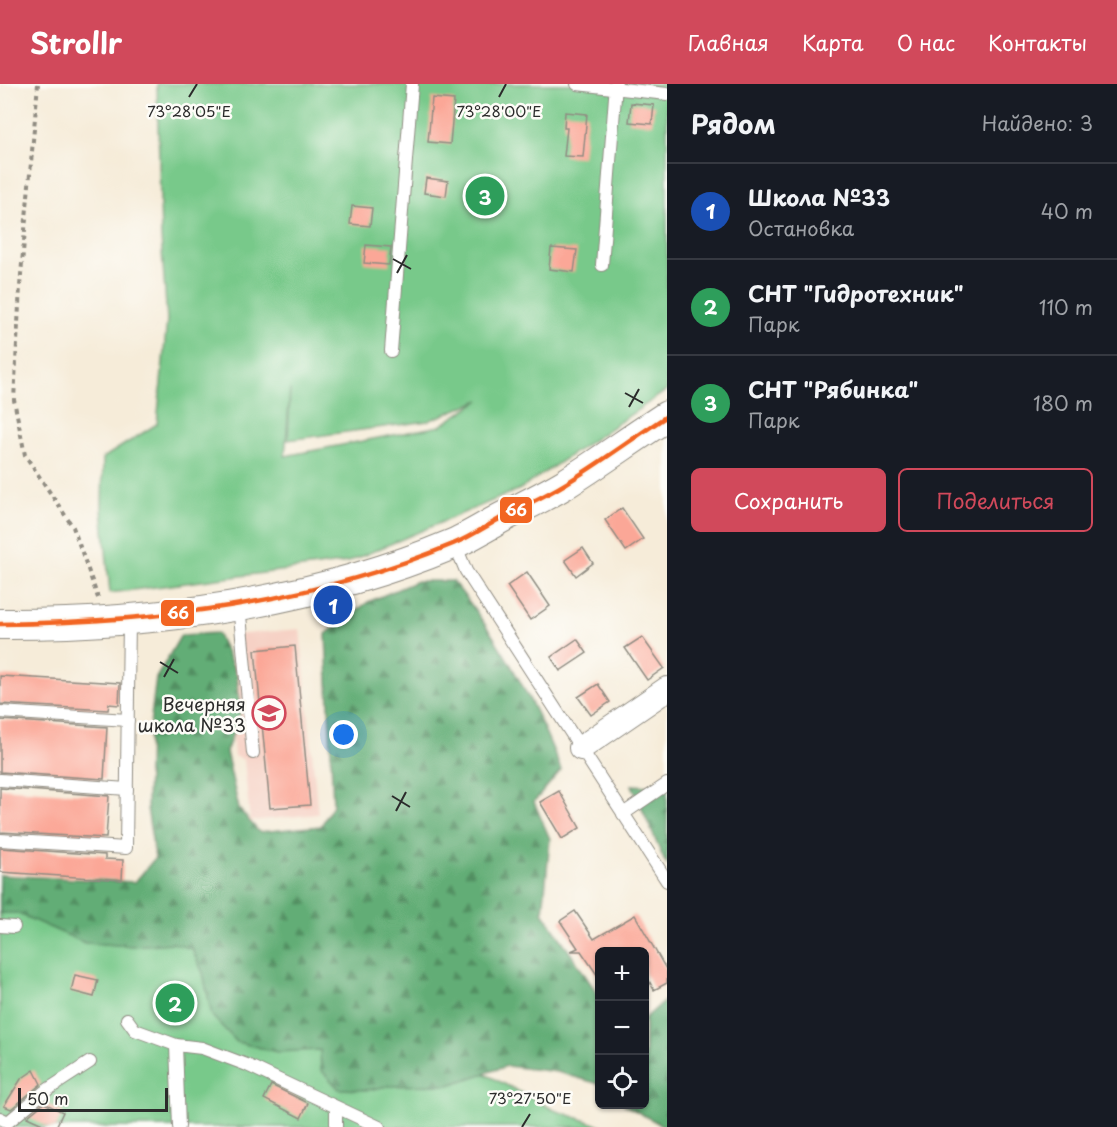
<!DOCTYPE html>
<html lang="ru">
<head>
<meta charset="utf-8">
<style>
  :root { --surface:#171b24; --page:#20242c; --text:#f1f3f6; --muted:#9ea1a6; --line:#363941; --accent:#d1495b }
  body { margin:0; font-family:"Playpen Sans",sans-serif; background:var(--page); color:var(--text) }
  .controls { position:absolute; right:18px; bottom:18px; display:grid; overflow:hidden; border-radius:9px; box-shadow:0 2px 4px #0004 }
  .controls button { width:54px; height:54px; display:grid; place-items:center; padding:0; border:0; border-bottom:2px solid var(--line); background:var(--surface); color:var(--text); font:30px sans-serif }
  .scale { position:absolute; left:18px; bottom:15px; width:150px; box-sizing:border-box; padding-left:6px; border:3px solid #2b2b2b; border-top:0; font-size:16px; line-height:21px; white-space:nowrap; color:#2b2b2b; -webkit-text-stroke:4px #fdfcf7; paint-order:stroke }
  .you { position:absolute; left:344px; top:651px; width:21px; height:21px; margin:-15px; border:4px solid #fff; border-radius:50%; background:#1a73e8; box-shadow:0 0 0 9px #1a73e833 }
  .badge { display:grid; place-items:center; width:39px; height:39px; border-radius:50%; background:var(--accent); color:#fff; font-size:20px; font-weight:700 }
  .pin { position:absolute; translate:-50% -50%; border:3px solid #fff; box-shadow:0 2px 6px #0006 }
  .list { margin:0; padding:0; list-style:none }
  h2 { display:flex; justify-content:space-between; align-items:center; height:78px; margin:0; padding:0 24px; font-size:26px }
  h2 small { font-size:20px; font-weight:400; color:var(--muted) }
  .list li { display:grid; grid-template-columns:39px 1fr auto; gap:18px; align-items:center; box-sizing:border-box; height:96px; padding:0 24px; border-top:2px solid var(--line) }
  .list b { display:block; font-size:22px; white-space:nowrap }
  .list p { margin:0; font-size:20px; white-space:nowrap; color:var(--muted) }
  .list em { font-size:20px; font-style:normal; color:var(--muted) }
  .actions { display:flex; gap:12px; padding:18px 24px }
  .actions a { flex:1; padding:14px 0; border:2px solid var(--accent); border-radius:9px; text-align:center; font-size:21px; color:var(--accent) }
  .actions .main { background:var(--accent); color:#fff }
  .icon { flex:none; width:33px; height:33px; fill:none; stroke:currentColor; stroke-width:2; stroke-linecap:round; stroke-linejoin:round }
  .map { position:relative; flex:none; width:667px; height:1043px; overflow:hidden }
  header { display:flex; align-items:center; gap:36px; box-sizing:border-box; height:84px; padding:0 30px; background:var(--accent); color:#fff }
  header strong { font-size:28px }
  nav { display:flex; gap:33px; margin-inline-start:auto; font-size:21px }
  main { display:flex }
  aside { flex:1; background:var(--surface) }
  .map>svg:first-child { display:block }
  .built { fill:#f6d1c5 }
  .green { fill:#78c98a; stroke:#527a5a; stroke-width:1.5; fill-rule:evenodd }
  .forest { fill:url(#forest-firs); stroke:#466c50; stroke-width:1.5 }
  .building { fill:#fba797 }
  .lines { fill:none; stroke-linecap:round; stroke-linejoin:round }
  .service-casing { stroke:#908c82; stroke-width:14 }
  .minor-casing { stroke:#908c82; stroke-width:26 }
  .tertiary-casing { stroke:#908c82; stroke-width:32 }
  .path { stroke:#908c82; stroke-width:4; stroke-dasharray:4.5 4.5; stroke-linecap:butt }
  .service { stroke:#fff; stroke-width:12 }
  .minor { stroke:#fff; stroke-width:24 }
  .tertiary { stroke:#fff; stroke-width:30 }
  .bus-1-casing { stroke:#fdfcf7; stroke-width:9 }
  .bus-1 { stroke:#f26522; stroke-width:4.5 }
  .ticks { fill:none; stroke:#2b2b2b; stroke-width:2 }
  .labels { text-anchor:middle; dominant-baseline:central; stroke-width:5; stroke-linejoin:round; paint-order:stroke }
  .poi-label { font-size:18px; fill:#2b2b2b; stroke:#fdfcf7; text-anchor:end }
  .ticks-label { font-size:15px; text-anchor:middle; fill:#2b2b2b; stroke:#fdfcf7; stroke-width:5; stroke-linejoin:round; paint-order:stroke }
  .line-badge { stroke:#fdfcf7; stroke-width:2 }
  .badge-label { font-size:16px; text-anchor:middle; font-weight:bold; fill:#fff }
</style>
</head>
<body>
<header>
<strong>Strollr</strong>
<nav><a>Главная</a><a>Карта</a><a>О нас</a><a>Контакты</a></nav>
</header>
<main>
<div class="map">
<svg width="667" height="1043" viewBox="0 0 667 1043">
  <defs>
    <pattern id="forest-firs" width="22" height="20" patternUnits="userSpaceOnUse" patternTransform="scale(1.5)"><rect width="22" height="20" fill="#62ad76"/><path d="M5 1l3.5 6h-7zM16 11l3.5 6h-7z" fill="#518d61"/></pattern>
  </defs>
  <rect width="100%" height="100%" fill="#fdfcf7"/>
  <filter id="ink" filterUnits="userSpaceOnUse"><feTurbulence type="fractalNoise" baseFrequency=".0167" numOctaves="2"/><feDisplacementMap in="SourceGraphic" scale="12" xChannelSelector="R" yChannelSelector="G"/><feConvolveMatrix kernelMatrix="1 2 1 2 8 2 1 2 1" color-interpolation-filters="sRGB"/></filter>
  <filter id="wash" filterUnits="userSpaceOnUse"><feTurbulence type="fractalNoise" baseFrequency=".008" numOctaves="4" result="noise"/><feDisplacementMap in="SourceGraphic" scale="24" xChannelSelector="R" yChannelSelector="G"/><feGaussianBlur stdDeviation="1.35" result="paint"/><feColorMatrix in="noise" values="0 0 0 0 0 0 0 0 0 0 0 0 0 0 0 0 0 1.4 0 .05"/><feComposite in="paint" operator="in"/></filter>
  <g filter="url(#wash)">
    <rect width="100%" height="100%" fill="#f6ecd9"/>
    <!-- built -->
    <path class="built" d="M 300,545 L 318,730 L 250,737 L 244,676 L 234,672 L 226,587 L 235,578 L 232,551 Z"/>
    <!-- green -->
    <g class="green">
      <path d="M 157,0 L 667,0 L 667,306 L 520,405 L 348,478 L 110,509 L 102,424 L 103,374 L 157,340 L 167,236 L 161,153 ZM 290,305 L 288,356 L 428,337 L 480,316 L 440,342 L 285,372 Z"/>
      <path d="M 0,802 L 146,812 L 554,1026 L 605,1043 L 0,1043 Z"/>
    </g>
    <!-- forest -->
    <g class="forest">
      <path d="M 417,497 L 453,497 C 498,553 535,618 561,686 L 534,718 L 550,755 L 543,828 L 599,912 L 599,1000 L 557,988 L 507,982 L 449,1001 L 388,1002 L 368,1006 L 339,1005 L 321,986 L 320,966 L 277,968 L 237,958 L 212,932 L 203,889 L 192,865 L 173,859 L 133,862 L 85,859 L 17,829 L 0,829 L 0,791 L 135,798 L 155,774 L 147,724 L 149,648 L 156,594 L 181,551 L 217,549 L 237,591 L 240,630 L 226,668 L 239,725 L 259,748 L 321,742 L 333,721 L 326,550 L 368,518 Z"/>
      <path d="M 632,701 L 667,703 L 667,780 L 664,776 Z"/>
      <path d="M 667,915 L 667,1043 L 665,1043 L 625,1021 L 644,1020 L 645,934 Z"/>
    </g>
    <g id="blocks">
      <!-- building -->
      <g class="building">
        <path d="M 432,14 L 454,16 L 450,60 L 428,58 Z"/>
        <path d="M 631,19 L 654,21 L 652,40 L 629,38 Z"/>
        <path d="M 565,28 L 587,30 L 583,73 L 564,72 L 567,44 L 564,44 Z"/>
        <path d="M 426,94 L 448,97 L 446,112 L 424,109 Z"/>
        <path d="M 352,122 L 372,124 L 370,142 L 350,140 Z"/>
        <path d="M 366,161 L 391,163 L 389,181 L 364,179 Z"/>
        <path d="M 551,164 L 577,166 L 574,188 L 549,185 Z"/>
        <path d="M 622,424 L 643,455 L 626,467 L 605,436 Z"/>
        <path d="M 583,464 L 593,479 L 576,492 L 565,476 Z"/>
        <path d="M 527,488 L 550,522 L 530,536 L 507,502 Z"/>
        <path d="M 642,553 L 664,584 L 647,596 L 625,564 Z"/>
        <path d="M 577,555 L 587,569 L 560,587 L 551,573 Z"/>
        <path d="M 295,562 L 310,721 L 270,724 L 255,566 Z"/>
        <path d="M 0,592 L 120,599 L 119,621 L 109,620 L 108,626 L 0,620 Z"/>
        <path d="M 598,600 L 610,618 L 591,631 L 578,613 Z"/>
        <path d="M 0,636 L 107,643 L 104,695 L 0,688 Z"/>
        <path d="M 0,704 L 109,712 L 106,754 L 0,748 Z"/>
        <path d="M 559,707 L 580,744 L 562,755 L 540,718 Z"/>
        <path d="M 0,764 L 105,771 L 105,775 L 123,776 L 122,796 L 0,788 Z"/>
        <path d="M 575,827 L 594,855 L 635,831 L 667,887 L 667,899 L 654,906 L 645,889 L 645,867 L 600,867 L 600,895 L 581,867 L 571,867 L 578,864 L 560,837 Z"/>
        <path d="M 75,891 L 98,896 L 94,913 L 71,907 Z"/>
        <path d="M 34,986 L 41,1000 L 11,1025 L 4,1022 L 21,995 Z"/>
        <path d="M 271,1001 L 308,1019 L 301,1034 L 264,1015 Z"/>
        <path d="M 44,1019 L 63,1028 L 56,1043 L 49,1043 L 27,1033 Z"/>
      </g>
    </g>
  </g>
  <g filter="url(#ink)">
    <use href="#blocks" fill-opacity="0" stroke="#908c82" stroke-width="1.5"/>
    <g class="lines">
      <!-- service casing -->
      <g class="service-casing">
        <g id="service">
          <path d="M 577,0 L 667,10"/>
          <path d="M 602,181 L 616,0"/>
          <path d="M 391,267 L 412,0"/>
          <path d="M 455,460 L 466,487 L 667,797"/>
          <path d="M 239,521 L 253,669"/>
          <path d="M 0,628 L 128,636"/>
          <path d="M 0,696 L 127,705"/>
          <path d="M 623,730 L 667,700"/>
          <path d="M 0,756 L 126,764 L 129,536"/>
          <path d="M 0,842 L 14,843"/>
          <path d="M 127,935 L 135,946 L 176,961 L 202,964 L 247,981 L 379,1043"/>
          <path d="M 176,961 L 179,1043"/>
          <path d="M 0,1034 L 8,1038 L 44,1008 L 90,978"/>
          <path d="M 336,1043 L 336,1024"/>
        </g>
      </g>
      <!-- minor casing -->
      <g class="minor-casing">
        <path id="minor" d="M 581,664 L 667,605"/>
      </g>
      <!-- tertiary casing -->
      <g class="tertiary-casing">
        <path id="tertiary" d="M 0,540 C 152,541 312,519 453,460 C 469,453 485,443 501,434 C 522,423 545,412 565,400 C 600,378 633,354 667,332"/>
      </g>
      <!-- path -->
      <path class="path" d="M 38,0 L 20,202 L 14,316 L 25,371 L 73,443 L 98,514"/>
      <!-- service -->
      <use href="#service" class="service"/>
      <!-- minor -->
      <use href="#minor" class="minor"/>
      <!-- tertiary -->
      <use href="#tertiary" class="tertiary"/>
      <!-- bus-1 casing -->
      <g class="bus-1-casing">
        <path id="bus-1" d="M 0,540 C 154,538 309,520 453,460 C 470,453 485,443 501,434 C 522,422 544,413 565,400 C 600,379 633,354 667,332"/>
      </g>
      <!-- bus-1 -->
      <use href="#bus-1" class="bus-1"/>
    </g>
  </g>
  <!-- ticks -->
  <path class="ticks" d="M 189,13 L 197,0M 499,13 L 506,0M 393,175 L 411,185M 397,189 L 407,171M 625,309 L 643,319M 629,323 L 639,305M 160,578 L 178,589M 164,593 L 174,575M 392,712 L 410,723M 396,727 L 406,708M 522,1043 L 530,1030"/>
  <!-- icons -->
  <defs>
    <g id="school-ring" transform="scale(1.725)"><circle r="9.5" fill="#fdfcf7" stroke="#d1495b" stroke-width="1.5"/><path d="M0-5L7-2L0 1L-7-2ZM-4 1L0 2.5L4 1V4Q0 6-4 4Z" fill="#d1495b"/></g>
  </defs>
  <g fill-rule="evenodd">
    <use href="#school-ring" x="269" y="629"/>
  </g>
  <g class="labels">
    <!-- poi labels -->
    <g class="poi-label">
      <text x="246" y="619">Вечерняя<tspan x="246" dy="21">школа №33</tspan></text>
    </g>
  </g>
  <g class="ticks-label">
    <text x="499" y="33">73°28'00"E</text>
    <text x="189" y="33">73°28'05"E</text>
    <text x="530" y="1020">73°27'50"E</text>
  </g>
  <g class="line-badge">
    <rect x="499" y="412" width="34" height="28" rx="6" fill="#f26522"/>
    <rect x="160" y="515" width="35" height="28" rx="6" fill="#f26522"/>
  </g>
  <g class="badge-label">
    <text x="516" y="432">66</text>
    <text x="178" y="535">66</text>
  </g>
</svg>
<div class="controls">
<button>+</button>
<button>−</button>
<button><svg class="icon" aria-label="locate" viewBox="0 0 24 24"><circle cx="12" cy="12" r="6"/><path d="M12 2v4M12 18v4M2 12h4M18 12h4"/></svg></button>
</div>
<div class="scale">50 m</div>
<div class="you"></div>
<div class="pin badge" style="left:333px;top:521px;background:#1a4fb4">1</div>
<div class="pin badge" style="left:175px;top:919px;background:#2e9e5b">2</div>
<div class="pin badge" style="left:485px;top:112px;background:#2e9e5b">3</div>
</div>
<aside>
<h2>Рядом<small>Найдено: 3</small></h2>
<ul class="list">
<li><span class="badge" style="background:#1a4fb4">1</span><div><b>Школа №33</b><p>Остановка</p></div><em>40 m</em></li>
<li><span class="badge" style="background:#2e9e5b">2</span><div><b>СНТ &quot;Гидротехник&quot;</b><p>Парк</p></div><em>110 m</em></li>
<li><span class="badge" style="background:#2e9e5b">3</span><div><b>СНТ &quot;Рябинка&quot;</b><p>Парк</p></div><em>180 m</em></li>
</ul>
<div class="actions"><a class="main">Сохранить</a><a>Поделиться</a></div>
</aside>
</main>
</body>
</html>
